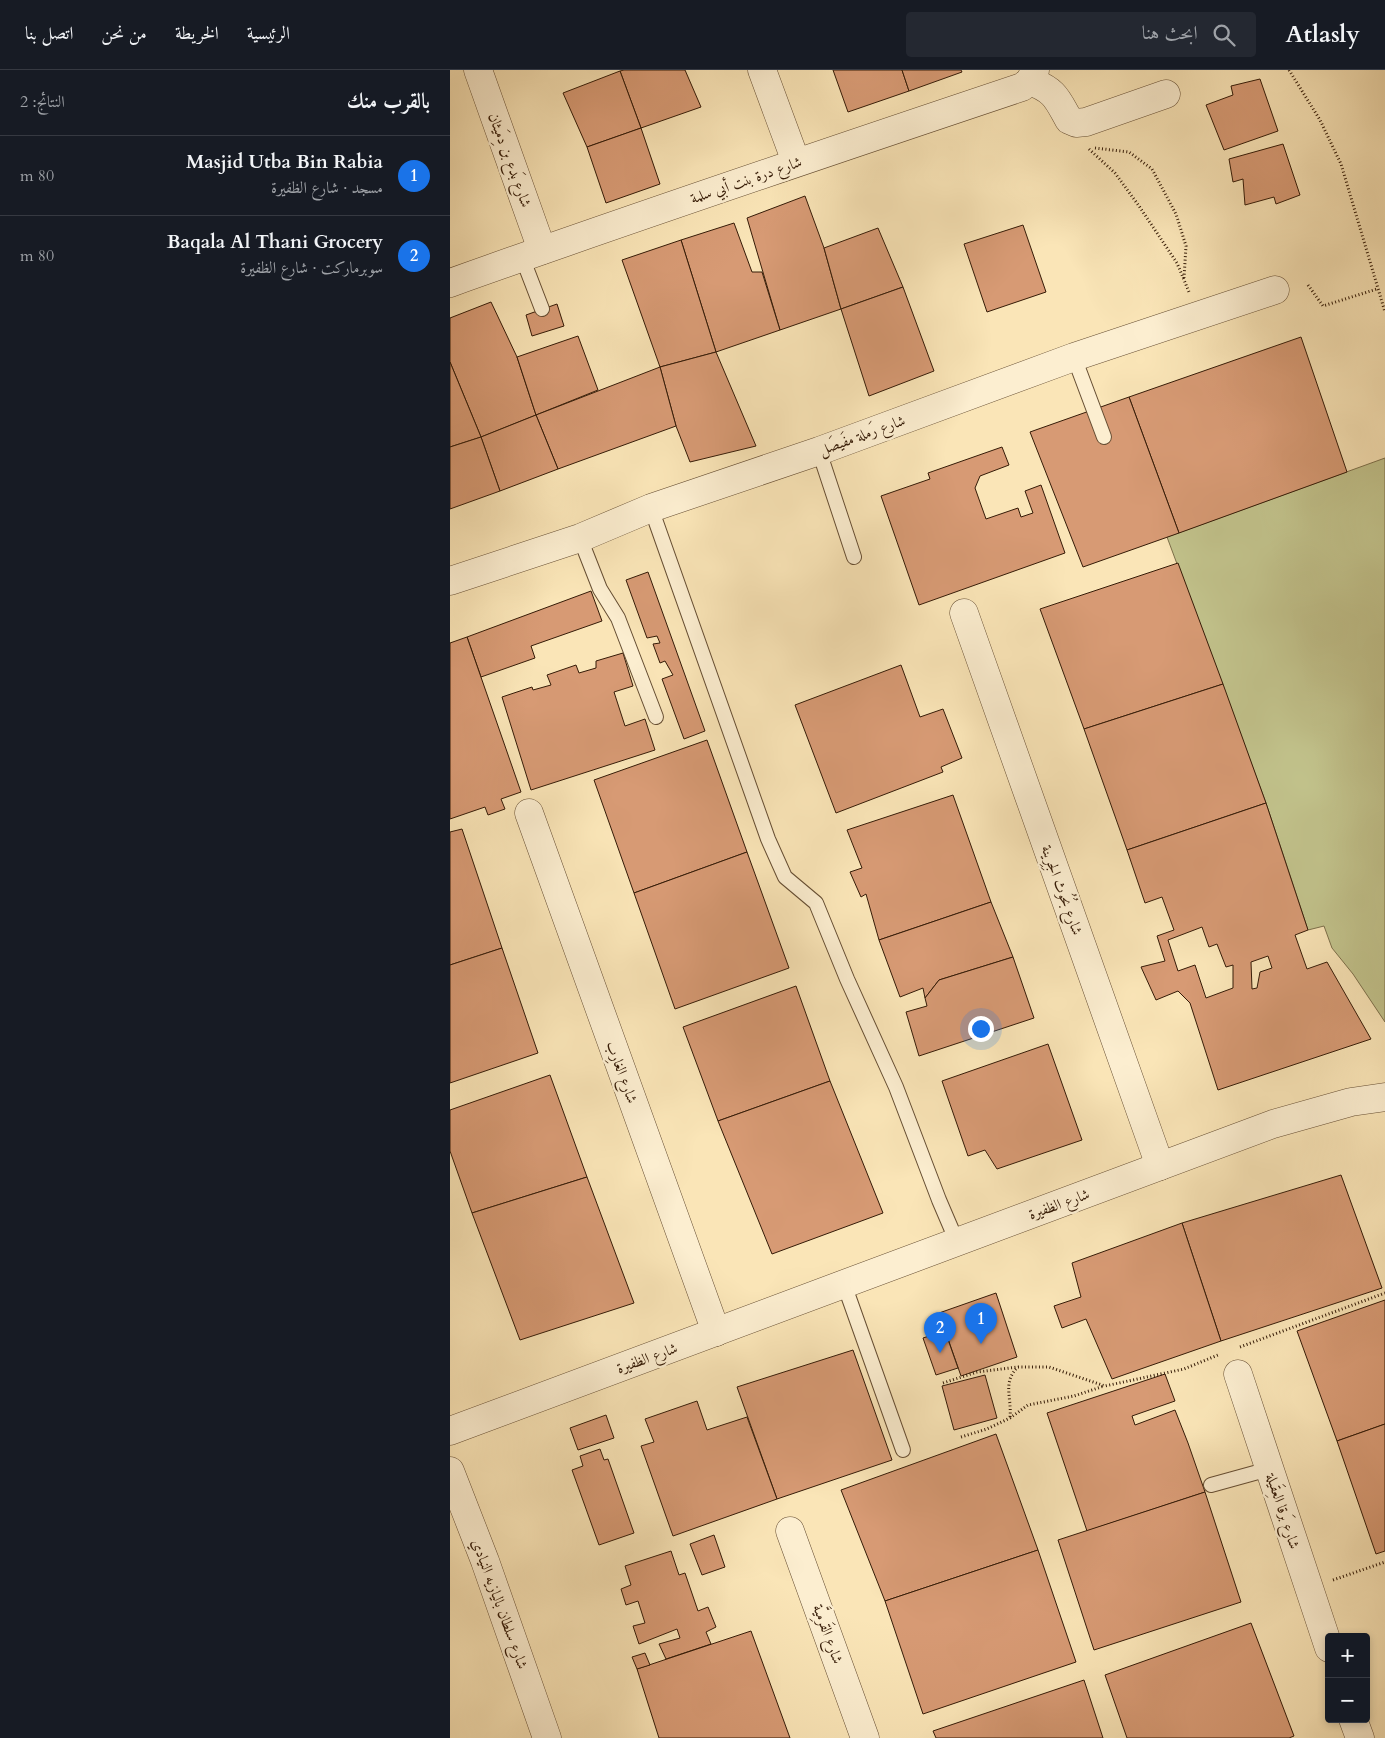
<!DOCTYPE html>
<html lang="ar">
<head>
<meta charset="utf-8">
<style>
  :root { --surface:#171b24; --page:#242831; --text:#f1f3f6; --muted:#9ea1a6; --line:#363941; --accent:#1a73e8 }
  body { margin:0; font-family:Cardo,Amiri,serif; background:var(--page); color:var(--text); direction:rtl }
  .controls { position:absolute; right:15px; bottom:15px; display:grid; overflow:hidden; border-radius:5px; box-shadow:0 2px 8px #0003 }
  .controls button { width:45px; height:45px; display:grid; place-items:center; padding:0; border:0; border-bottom:1px solid var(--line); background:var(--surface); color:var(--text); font:25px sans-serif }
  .you { position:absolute; left:530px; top:958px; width:18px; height:18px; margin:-12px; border:4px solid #fff; border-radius:50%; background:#1a73e8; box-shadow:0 0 0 8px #1a73e833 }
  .badge { display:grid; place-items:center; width:32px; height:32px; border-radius:50%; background:var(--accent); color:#fff; font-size:16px; font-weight:700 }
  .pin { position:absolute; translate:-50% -41px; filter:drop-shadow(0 1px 2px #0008) }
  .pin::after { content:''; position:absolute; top:26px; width:18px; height:15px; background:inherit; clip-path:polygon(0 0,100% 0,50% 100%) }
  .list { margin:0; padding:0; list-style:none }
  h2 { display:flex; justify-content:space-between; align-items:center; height:65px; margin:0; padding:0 20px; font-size:21px }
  h2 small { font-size:16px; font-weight:400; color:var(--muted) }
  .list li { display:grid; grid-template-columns:32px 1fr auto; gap:15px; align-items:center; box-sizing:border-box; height:80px; padding:0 20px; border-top:1px solid var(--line) }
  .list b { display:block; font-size:19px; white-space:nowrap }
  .list p { margin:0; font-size:16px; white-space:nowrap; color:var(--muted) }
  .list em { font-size:16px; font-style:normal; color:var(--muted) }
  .icon { flex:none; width:28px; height:28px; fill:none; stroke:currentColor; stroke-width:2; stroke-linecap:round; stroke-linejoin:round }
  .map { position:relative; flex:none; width:935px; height:1668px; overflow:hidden; direction:ltr }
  header { display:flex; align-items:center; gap:30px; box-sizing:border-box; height:70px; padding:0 25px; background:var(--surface); border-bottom:1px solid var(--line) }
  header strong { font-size:24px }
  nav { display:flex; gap:28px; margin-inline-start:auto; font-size:18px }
  .search { width:350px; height:45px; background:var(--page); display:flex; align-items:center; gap:12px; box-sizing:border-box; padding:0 18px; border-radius:5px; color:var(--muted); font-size:19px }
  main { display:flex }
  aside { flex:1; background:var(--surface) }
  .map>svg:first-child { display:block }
  .green { fill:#c2c38c; stroke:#7c6f4a }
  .building { fill:#d79a74; stroke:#351b07; fill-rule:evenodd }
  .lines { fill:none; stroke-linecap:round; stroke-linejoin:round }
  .lane-casing { stroke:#664e33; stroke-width:16 }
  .street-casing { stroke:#664e33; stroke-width:29 }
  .path { stroke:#351b07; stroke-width:3; stroke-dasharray:1 2.5; stroke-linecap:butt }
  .lane { stroke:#fceed0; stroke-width:14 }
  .street { stroke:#fceed0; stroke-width:28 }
  .labels { text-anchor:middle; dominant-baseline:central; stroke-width:4.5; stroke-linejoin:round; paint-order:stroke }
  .street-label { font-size:15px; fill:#351b07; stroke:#fceed0 }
</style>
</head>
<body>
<header>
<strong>Atlasly</strong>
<div class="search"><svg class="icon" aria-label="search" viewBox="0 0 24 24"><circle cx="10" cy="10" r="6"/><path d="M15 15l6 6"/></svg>ابحث هنا</div>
<nav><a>الرئيسية</a><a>الخريطة</a><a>من نحن</a><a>اتصل بنا</a></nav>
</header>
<main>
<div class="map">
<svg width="935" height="1668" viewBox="0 0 935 1668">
  <rect width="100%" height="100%" fill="#fae5b7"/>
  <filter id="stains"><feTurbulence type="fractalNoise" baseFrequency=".004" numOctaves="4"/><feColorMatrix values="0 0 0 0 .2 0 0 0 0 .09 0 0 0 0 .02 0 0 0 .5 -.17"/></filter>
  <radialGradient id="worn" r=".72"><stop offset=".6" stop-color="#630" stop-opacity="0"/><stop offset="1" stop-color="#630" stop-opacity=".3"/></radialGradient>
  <!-- green -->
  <path class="green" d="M 935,388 L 935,952 L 903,904 L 882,878 L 874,856 L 858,860 L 816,733 L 717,467 Z"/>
  <!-- building -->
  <g class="building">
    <path d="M 174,0 L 235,0 L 251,37 L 191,58 L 170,1 Z"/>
    <path d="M 383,0 L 452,0 L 459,21 L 398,42 Z"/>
    <path d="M 452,0 L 511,0 L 512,2 L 459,21 Z"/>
    <path d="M 170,1 L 191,58 L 137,77 L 113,23 Z"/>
    <path d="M 810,9 L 828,61 L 774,80 L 756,35 L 783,25 L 781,16 Z"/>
    <path d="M 191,58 L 210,114 L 156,133 L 137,77 Z"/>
    <path d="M 833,74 L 850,125 L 826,134 L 824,127 L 795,135 L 793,109 L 783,112 L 779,89 Z"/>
    <path d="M 355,126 L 374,178 L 391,239 L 330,260 L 297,148 Z"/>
    <path d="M 284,153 L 302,202 L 312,202 L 330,260 L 266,282 L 231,170 Z"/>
    <path d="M 573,155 L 596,222 L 537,242 L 514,174 Z"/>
    <path d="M 428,158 L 453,217 L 391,239 L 374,178 Z"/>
    <path d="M 231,170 L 266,282 L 210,297 L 172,190 Z"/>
    <path d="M 453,217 L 484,301 L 419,326 L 391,239 Z"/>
    <path d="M 41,232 L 67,287 L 86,345 L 31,367 L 0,292 L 0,248 Z"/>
    <path d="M 107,234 L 114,256 L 82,266 L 76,245 Z"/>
    <path d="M 128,266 L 148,320 L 86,345 L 67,287 Z"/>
    <path d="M 851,267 L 897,402 L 729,463 L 679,327 Z"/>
    <path d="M 266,282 L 306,376 L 240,392 L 226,356 L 210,297 Z"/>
    <path d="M 0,292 L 31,367 L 0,377 Z"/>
    <path d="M 210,297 L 226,356 L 108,399 L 86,345 Z"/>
    <path d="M 679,327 L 729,463 L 633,497 L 580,362 Z"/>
    <path d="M 86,345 L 108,399 L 50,421 L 31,367 Z"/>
    <path d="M 31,367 L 50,421 L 0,439 L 0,377 Z"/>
    <path d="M 552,377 L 559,395 L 530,406 L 525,418 L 536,449 L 568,438 L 571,447 L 583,443 L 575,421 L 591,415 L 615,483 L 469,535 L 431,426 L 480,409 L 478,403 Z"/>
    <path d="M 728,493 L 773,614 L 634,659 L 590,539 Z"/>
    <path d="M 198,502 L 255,661 L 234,669 L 212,609 L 223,605 L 215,591 L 210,593 L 203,574 L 210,573 L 207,566 L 197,568 L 176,510 Z"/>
    <path d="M 141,521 L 152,551 L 81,576 L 85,588 L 31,607 L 17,567 Z"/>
    <path d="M 17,567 L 71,722 L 51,729 L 55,739 L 38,745 L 35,737 L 0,749 L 0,573 Z"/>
    <path d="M 173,583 L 183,616 L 164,622 L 175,656 L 195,649 L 205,680 L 81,720 L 52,627 L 82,617 L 83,620 L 101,615 L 97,605 L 126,595 L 129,603 L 146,598 L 146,591 Z"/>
    <path d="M 451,595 L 470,647 L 493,639 L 512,688 L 491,697 L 493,702 L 386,743 L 345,635 Z"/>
    <path d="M 773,614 L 816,733 L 677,780 L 634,659 Z"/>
    <path d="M 257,670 L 297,782 L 184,823 L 144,710 Z"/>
    <path d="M 503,725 L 541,832 L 429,870 L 416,824 L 411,827 L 400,802 L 412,798 L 397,760 Z"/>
    <path d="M 816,733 L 858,860 L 845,865 L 857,899 L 877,892 L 921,969 L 768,1020 L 740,933 L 728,921 L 706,930 L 691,897 L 715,891 L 707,866 L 724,860 L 712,827 L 695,833 L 677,780 ZM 752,857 L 759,877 L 767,874 L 776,897 L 783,895 L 783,918 L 756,928 L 745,895 L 728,901 L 718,870 ZM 818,886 L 822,898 L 810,902 L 807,918 L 802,919 L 801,892 Z"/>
    <path d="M 12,759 L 52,878 L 0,895 L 0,762 Z"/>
    <path d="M 297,782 L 339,898 L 225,939 L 184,823 Z"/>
    <path d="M 541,832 L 563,887 L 489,910 L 475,928 L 473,918 L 450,927 L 429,870 Z"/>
    <path d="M 52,878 L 88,983 L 0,1013 L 0,895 Z"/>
    <path d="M 563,887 L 584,948 L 469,986 L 456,942 L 477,936 L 475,928 L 489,910 Z"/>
    <path d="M 346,916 L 380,1011 L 268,1051 L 233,957 Z"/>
    <path d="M 598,974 L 632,1070 L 547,1099 L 535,1080 L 518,1086 L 492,1011 Z"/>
    <path d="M 100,1005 L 137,1107 L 22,1143 L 0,1081 L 0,1040 Z"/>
    <path d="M 380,1011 L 433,1143 L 322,1184 L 268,1051 Z"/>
    <path d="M 891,1105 L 932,1218 L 771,1271 L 732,1153 Z"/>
    <path d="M 137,1107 L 184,1233 L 70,1270 L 22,1143 Z"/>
    <path d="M 732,1153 L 771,1271 L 662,1309 L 636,1249 L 612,1258 L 604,1236 L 631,1227 L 622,1193 Z"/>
    <path d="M 546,1223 L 567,1287 L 511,1306 L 489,1243 Z"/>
    <path d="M 935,1230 L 935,1354 L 887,1371 L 847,1261 Z"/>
    <path d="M 495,1261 L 508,1298 L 486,1305 L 473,1268 Z"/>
    <path d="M 403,1280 L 442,1390 L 327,1429 L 287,1317 Z"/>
    <path d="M 715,1304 L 725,1331 L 682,1346 L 685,1355 L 725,1340 L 738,1373 L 755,1422 L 637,1461 L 597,1343 Z"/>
    <path d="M 535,1305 L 547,1348 L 504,1360 L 492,1316 Z"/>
    <path d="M 247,1331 L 257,1360 L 297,1347 L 327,1429 L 223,1466 L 191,1376 L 204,1372 L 195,1349 Z"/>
    <path d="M 156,1345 L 164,1368 L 128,1380 L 120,1358 Z"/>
    <path d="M 935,1354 L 935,1481 L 926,1484 L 887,1371 Z"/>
    <path d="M 546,1364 L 588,1480 L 435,1531 L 391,1420 Z"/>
    <path d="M 150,1379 L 154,1390 L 158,1389 L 184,1463 L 149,1475 L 122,1400 L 133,1396 L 130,1386 Z"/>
    <path d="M 755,1422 L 791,1532 L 644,1580 L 608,1470 Z"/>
    <path d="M 264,1465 L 275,1497 L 252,1505 L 240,1474 Z"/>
    <path d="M 588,1480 L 626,1592 L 473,1644 L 435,1531 Z"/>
    <path d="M 221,1481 L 229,1505 L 235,1503 L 248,1541 L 258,1537 L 266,1557 L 256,1562 L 261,1574 L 216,1589 L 209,1574 L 230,1568 L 227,1559 L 189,1574 L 183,1556 L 195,1553 L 188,1531 L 176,1535 L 171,1519 L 181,1515 L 175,1496 Z"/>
    <path d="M 801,1553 L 844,1666 L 839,1668 L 677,1668 L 655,1605 Z"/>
    <path d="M 301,1561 L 340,1668 L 209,1668 L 187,1599 Z"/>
    <path d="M 195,1583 L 200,1595 L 187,1599 L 182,1587 Z"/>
    <path d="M 634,1610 L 653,1668 L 486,1668 L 483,1661 Z"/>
  </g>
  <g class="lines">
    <!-- lane casing -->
    <g class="lane-casing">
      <g id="lane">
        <path d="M 72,187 L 92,239"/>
        <path d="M 624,287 L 654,367"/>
        <path d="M 369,381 L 404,487"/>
        <path d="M 201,438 L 318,769 L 335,807 L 366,833 L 397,909 L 446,1017 L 489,1130 L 507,1172"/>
        <path d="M 130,468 L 150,519 L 168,548 L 206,647"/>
        <path d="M 394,1214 L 453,1380"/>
        <path d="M 761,1415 L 819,1399"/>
      </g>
    </g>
    <!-- street casing -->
    <g class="street-casing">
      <g id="street">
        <path d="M 28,0 L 92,180"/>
        <path d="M 312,0 L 346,92"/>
        <path d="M 580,11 C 606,21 607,29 619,50 L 626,53 L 636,52 L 716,24"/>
        <path d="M 0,213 C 190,145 381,81 572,17 L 580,11 L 585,0"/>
        <path d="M 0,511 L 130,468 L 201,438 L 369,381 L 624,287 L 825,220"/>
        <path d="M 514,543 L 710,1096"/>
        <path d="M 79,743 L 266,1262"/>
        <path d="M 788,1304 L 879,1578"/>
        <path d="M 0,1361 L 823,1054 L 901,1032 L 935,1027"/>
        <path d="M 0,1401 L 35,1491 L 97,1668"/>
        <path d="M 340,1461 L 415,1668"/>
        <path d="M 903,1649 L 910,1668"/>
      </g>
    </g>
    <!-- path -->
    <g class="path">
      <path d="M 839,0 L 870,50 L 891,94 L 935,242"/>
      <path d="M 645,78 L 679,82 L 702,99 L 726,144 L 736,176 L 734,208"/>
      <path d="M 639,79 L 665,103 L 689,136 L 727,193 L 739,222"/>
      <path d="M 858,215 L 873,236 L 927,219"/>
      <path d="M 790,1277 L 935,1223"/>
      <path d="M 493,1313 L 527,1302 L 568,1297 L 599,1297 L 655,1316 L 734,1299 L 768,1285"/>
      <path d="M 560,1347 C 562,1328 552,1312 568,1297"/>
      <path d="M 511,1367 L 537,1359 L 560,1348 L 578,1335 L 624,1326 L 654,1316"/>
      <path d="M 883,1510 L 935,1492"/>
    </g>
    <!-- lane -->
    <use href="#lane" class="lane"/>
    <!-- street -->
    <use href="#street" class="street"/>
  </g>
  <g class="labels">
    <!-- street labels -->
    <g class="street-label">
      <text transform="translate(60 90) rotate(70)">شارع بَدع بن دِمَيثان</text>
      <text transform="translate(296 110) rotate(-19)">شارع درة بنت أبي سلمة</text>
      <text transform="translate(412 365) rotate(-20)">شارع رَملة مفَيصَل</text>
      <text transform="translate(612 820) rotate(70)">شارع بُحُوث الجِرِينة</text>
      <text transform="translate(172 1002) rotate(70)">شارع الغارِب</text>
      <text transform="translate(609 1134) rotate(-20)">شارع الظفيرة</text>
      <text transform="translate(197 1288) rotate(-20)">شارع الظفيرة</text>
      <text transform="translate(833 1441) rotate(72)">شارع بَرقا العِقَيلة</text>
      <text transform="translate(50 1534) rotate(70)">شارع سلطان باليازيه النيادي</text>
      <text transform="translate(378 1564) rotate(70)">شارع القَرمِيَّة</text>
    </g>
  </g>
  <rect width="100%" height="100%" filter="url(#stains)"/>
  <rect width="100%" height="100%" fill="url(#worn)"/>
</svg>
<div class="controls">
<button>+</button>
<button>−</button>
</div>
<div class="you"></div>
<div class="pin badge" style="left:531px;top:1274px">1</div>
<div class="pin badge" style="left:490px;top:1283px">2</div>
</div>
<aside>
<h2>بالقرب منك<small>النتائج: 2</small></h2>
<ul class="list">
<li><span class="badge">1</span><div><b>Masjid Utba Bin Rabia</b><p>مسجد · شارع الظفيرة</p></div><em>80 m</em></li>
<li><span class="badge">2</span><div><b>Baqala Al Thani Grocery</b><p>سوبرماركت · شارع الظفيرة</p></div><em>80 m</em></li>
</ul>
</aside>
</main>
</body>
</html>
